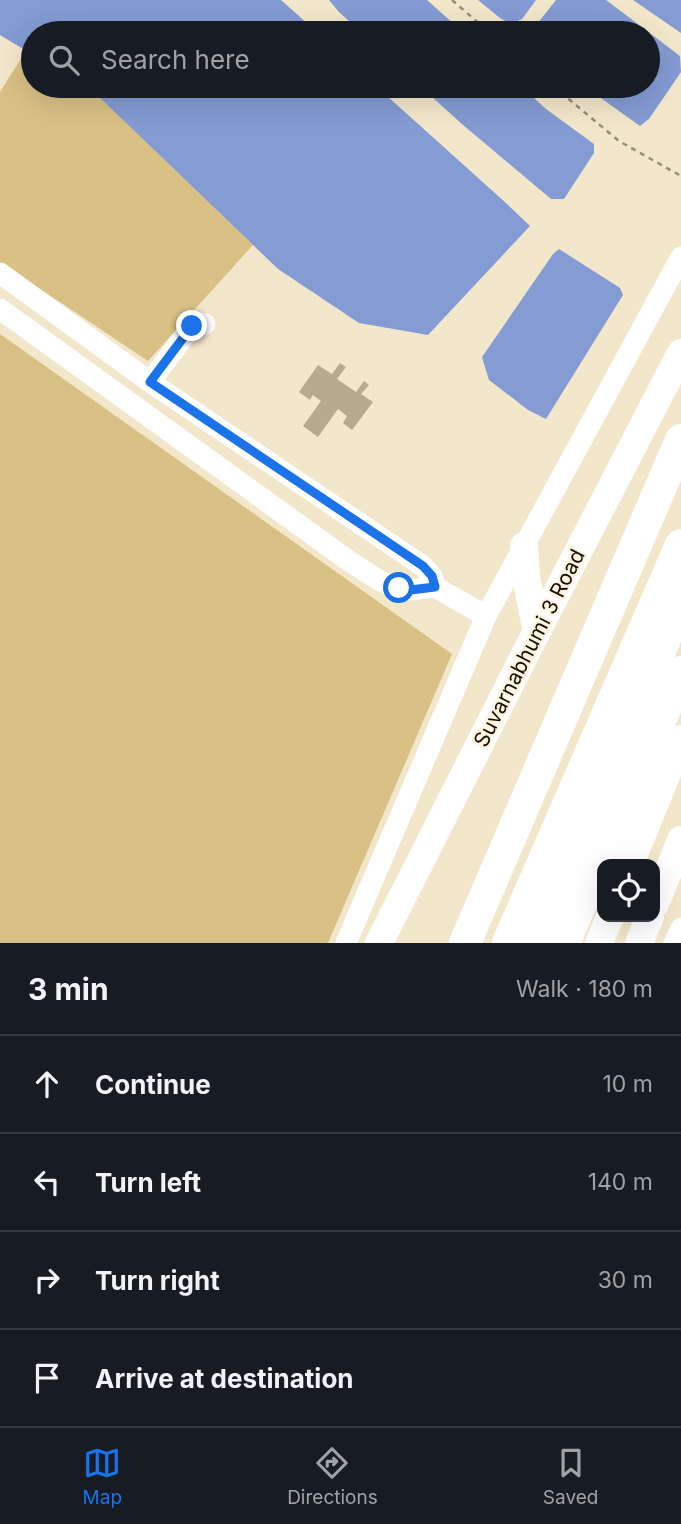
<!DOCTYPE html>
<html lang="en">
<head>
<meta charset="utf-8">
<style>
  :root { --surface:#171b24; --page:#20242c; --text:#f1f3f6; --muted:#9ea1a6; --line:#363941; --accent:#1a73e8 }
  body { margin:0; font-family:Inter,sans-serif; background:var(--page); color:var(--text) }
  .controls { position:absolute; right:21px; bottom:21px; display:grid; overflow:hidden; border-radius:14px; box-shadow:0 7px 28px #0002 }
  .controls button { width:63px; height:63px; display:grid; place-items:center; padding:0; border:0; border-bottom:2px solid var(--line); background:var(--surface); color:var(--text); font:35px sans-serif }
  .stop { position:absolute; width:21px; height:21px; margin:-16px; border:5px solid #1a73e8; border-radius:50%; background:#fff }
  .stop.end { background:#1a73e8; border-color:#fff; box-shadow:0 2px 7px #0008 }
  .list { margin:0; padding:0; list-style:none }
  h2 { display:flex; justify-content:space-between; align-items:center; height:91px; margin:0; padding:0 28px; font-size:30px }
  h2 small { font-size:23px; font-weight:400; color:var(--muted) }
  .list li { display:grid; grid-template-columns:46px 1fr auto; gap:21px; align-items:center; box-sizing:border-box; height:98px; padding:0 28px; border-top:2px solid var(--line) }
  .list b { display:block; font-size:26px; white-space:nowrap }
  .list em { font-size:23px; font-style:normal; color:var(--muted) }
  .icon { flex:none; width:38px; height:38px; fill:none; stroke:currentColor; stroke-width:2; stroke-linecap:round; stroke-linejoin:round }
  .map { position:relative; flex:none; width:681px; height:943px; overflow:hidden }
  .search { position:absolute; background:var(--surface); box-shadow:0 7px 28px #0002; left:21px; right:21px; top:21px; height:77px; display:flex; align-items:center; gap:18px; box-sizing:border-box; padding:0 24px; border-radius:38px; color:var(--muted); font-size:26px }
  .sheet { height:483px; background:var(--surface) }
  nav { display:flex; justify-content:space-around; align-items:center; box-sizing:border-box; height:98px; border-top:2px solid var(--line); background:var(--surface); font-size:19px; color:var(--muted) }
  nav a { display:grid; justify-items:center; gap:4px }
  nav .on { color:var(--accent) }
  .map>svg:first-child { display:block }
  .green { fill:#d9c085 }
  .water { fill:#849bd3 }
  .building { fill:#b6ab90 }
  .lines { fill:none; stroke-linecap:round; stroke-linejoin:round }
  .path { stroke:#968d79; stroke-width:2.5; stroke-dasharray:5 5; stroke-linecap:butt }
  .minor { stroke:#fff; stroke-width:21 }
  .major { stroke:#fff; stroke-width:28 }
  .highway { stroke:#fff; stroke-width:32 }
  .route { stroke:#1a73e8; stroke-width:9 }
  .labels { text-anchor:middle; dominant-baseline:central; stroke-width:5; stroke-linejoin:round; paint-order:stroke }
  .street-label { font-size:21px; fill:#130f06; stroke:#fef4de }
</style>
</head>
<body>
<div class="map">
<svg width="681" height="943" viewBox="0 0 681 943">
  <rect width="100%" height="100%" fill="#f3e7cb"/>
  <!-- green -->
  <g class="green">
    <path d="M 26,51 L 33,55 L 33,86 L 84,86 L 94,91 L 253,245 L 148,361 L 0,262 L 0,92 Z"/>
    <path d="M 0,334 L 452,654 L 328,943 L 0,943 Z"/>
  </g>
  <!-- water -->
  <g class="water">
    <path d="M 0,0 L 281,0 L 318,33 L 33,33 L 33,55 L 0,35 Z"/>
    <path d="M 329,0 L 427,0 L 464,33 L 362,33 L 339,12 Z"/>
    <path d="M 478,0 L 536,0 L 522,19 L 511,24 L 500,18 Z"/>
    <path d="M 556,0 L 606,0 L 680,56 L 681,72 L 649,119 L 640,126 L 584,86 L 648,86 L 648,33 L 530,33 Z"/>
    <path d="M 633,0 L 681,0 L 681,33 Z"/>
    <path d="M 84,86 L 376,86 L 507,204 L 530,226 L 428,335 L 359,323 L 278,269 L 94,92 Z"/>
    <path d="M 420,86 L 521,86 L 546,109 L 594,144 L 594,153 L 564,199 L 551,199 L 463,125 Z"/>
    <path d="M 559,249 L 620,288 L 623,295 L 546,419 L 528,410 L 489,380 L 482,357 L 553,254 Z"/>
  </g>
  <!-- building -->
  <path class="building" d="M 340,363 L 346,367 L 337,379 L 356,392 L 364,381 L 369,385 L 361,394 L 373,402 L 352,430 L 343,423 L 347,416 L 338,409 L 318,437 L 303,426 L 321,401 L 313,395 L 310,400 L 299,392 L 318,365 L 332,374 Z"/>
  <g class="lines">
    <!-- path -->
    <g class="path">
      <path d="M 452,0 L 490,33"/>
      <path d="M 553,86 L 619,141 L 681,176"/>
    </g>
    <!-- minor -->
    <g class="minor">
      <path d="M 0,273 L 150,382 L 423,566 L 432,576 L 435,587"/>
      <path d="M 0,309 L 349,561 L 380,581 L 399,588 L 410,590 L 435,587 L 486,616"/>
      <path d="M 150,382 L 192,326 L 195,323 L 205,324"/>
      <path d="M 346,943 L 486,616 L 681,257"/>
      <path d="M 674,943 L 681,928"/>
    </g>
    <!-- major -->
    <g class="major">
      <path d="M 524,546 L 526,577 L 537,632"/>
      <path d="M 630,864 L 681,739"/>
      <path d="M 655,904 L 681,840"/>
      <path d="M 379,943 L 535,635 L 681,353"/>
      <path d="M 599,943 L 610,917"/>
      <path d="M 639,943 L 650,917"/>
    </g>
    <!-- highway -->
    <g class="highway">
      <path d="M 465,943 L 681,440"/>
      <path d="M 508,943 L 681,545"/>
      <path d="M 534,943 L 588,828 L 681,599"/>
      <path d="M 564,943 L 681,672"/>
    </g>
  </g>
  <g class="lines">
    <!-- route -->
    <path class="route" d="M 192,326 L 150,382 L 423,566 L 432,576 L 435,587 L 410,590 L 399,588"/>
  </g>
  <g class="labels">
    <!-- street labels -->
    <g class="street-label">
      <text transform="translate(529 648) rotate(-63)">Suvarnabhumi 3 Road</text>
    </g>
  </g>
</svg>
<div class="controls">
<button><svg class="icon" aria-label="locate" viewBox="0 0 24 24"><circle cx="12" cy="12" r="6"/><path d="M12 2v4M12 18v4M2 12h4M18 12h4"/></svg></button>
</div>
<div class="stop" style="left:399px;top:588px"></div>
<div class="stop end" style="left:192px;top:326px"></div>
<div class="search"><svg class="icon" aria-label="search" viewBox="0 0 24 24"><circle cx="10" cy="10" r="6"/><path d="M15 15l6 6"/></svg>Search here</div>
</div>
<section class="sheet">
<h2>3 min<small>Walk · 180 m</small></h2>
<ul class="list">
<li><svg class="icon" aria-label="ahead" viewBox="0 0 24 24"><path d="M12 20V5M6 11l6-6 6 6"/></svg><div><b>Continue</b></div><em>10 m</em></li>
<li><svg class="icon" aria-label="left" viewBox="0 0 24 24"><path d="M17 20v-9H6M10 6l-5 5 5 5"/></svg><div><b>Turn left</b></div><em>140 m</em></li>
<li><svg class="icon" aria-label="right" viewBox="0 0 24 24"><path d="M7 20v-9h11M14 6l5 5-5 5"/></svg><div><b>Turn right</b></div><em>30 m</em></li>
<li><svg class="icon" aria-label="arrive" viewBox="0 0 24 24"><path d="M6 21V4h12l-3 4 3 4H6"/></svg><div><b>Arrive at destination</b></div></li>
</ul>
</section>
<nav>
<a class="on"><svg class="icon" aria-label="map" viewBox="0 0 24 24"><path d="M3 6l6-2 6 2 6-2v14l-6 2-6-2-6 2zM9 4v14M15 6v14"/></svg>Map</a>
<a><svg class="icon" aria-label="directions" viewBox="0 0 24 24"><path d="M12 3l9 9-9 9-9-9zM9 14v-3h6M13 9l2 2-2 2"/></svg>Directions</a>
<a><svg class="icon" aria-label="saved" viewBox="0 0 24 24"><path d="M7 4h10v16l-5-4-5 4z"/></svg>Saved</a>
</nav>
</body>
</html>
